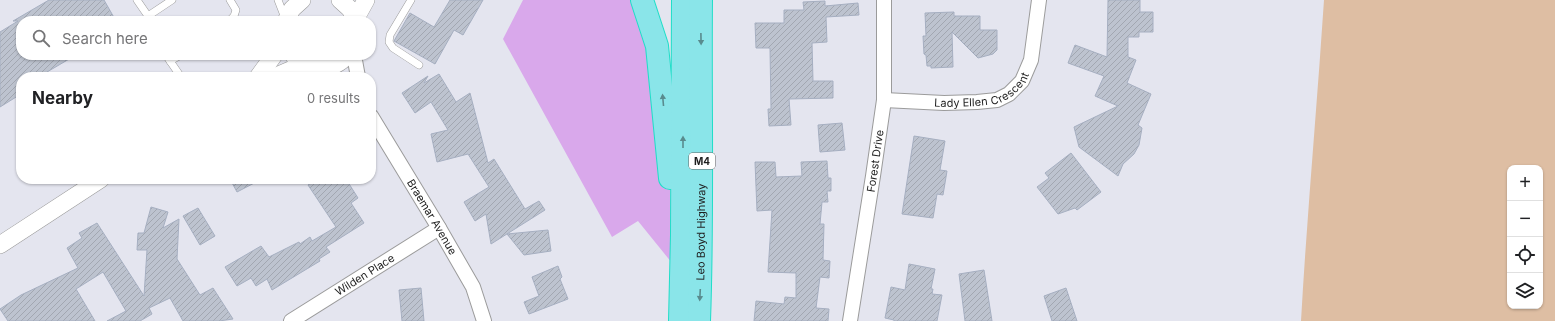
<!DOCTYPE html>
<html lang="en">
<head>
<meta charset="utf-8">
<style>
  :root { --surface:#fff; --page:#f2f2f2; --text:#202124; --muted:#757577; --line:#e0e0e0 }
  body { margin:0; font-family:Inter,sans-serif; background:var(--page); color:var(--text) }
  .controls { position:absolute; right:12px; bottom:12px; display:grid; overflow:hidden; border-radius:8px; box-shadow:0 1px 3px #0004 }
  .controls button { width:36px; height:36px; display:grid; place-items:center; padding:0; border:0; border-bottom:1px solid var(--line); background:var(--surface); color:var(--text); font:20px sans-serif }
  .list { margin:0; padding:0; list-style:none }
  h2 { display:flex; justify-content:space-between; align-items:center; height:52px; margin:0; padding:0 16px; font-size:17px }
  h2 small { font-size:13px; font-weight:400; color:var(--muted) }
  .icon { flex:none; width:22px; height:22px; fill:none; stroke:currentColor; stroke-width:2; stroke-linecap:round; stroke-linejoin:round }
  .map { position:relative; flex:none; width:1555px; height:321px; overflow:hidden }
  .search { position:absolute; background:var(--surface); box-shadow:0 1px 3px #0004; left:16px; top:16px; width:360px; height:44px; display:flex; align-items:center; gap:10px; box-sizing:border-box; padding:0 14px; border-radius:16px; color:var(--muted); font-size:15px }
  .panel { position:absolute; background:var(--surface); box-shadow:0 1px 3px #0004; left:16px; top:72px; width:360px; height:112px; border-radius:16px }
  .map>svg:first-child { display:block }
  .grass { fill:#d9a8eb }
  .water { fill:#debea3; fill-rule:evenodd }
  .building { fill:url(#building-hatch); stroke:#a6afc1 }
  .lines { fill:none; stroke-linecap:round; stroke-linejoin:round }
  .service-casing { stroke:#9b9b9b; stroke-width:8 }
  .minor-casing { stroke:#9b9b9b; stroke-width:16 }
  .tertiary-casing { stroke:#9b9b9b; stroke-width:18 }
  .motorway-casing { stroke:#20dec8; stroke-width:24 }
  .service { stroke:#fff; stroke-width:7 }
  .minor { stroke:#fff; stroke-width:14 }
  .tertiary { stroke:#fff; stroke-width:17 }
  .motorway { stroke:#8ae5e9; stroke-width:22 }
  .oneway { fill:#598b8e }
  .labels { text-anchor:middle; dominant-baseline:central; stroke-width:3.5; stroke-linejoin:round; paint-order:stroke }
  .shield { fill:#fff; stroke:#626262; stroke-width:1 }
  .shield-label { font-size:10px; font-weight:bold; fill:#1e1e1e }
  .street-label { font-size:11px; fill:#1e1e1e; stroke:#fff }
</style>
</head>
<body>
<div class="map">
<svg width="1555" height="321" viewBox="0 0 1555 321">
  <defs>
    <pattern id="building-hatch" width="6" height="6" patternUnits="userSpaceOnUse"><rect width="6" height="6" fill="#bdc3cf"/><path d="M-1 1l2-2M0 6l6-6M5 7l2-2" fill="none" stroke="#a2a7b1"/></pattern>
  </defs>
  <rect width="100%" height="100%" fill="#e4e5ef"/>
  <!-- grass -->
  <path class="grass" d="M 523,0 L 644,0 L 668,92 L 672,263 L 638,221 L 612,237 L 503,39 Z"/>
  <!-- water -->
  <path class="water" d="M 1324,0 L 1555,0 L 1555,321 L 1301,321 C 1307,214 1317,107 1324,0 ZM 1510,168 L 1540,168 L 1540,306 L 1510,306 Z"/>
  <!-- building -->
  <g class="building">
    <path d="M 49,0 L 104,0 L 116,21 L 21,21 L 21,55 L 76,55 L 47,72 L 50,77 L 21,77 L 21,94 L 0,107 L 0,32 L 18,21 L 13,21 Z"/>
    <path d="M 450,0 L 483,0 L 463,35 L 454,30 L 435,64 L 394,41 L 410,13 L 434,27 Z"/>
    <path d="M 1108,0 L 1140,0 L 1140,12 L 1153,12 L 1153,32 L 1139,32 L 1139,37 L 1128,37 L 1128,57 L 1136,60 L 1127,83 L 1151,94 L 1138,125 L 1142,128 L 1139,145 L 1134,154 L 1123,164 L 1118,176 L 1079,147 L 1074,127 L 1118,106 L 1095,96 L 1104,76 L 1068,63 L 1075,45 L 1107,57 Z"/>
    <path d="M 825,1 L 825,6 L 858,3 L 859,15 L 826,17 L 827,42 L 812,43 L 813,81 L 833,81 L 833,98 L 789,99 L 791,125 L 769,126 L 768,109 L 771,109 L 770,48 L 756,48 L 755,23 L 784,23 L 784,10 L 804,10 L 803,2 Z"/>
    <path d="M 954,12 L 954,16 L 980,16 L 980,30 L 997,30 L 997,50 L 993,54 L 978,58 L 952,32 L 953,67 L 931,68 L 931,66 L 927,66 L 926,55 L 924,54 L 923,36 L 926,36 L 925,13 Z"/>
    <path d="M 439,74 L 456,102 L 470,93 L 488,163 L 494,159 L 525,209 L 539,201 L 545,210 L 491,244 L 486,214 L 475,221 L 464,202 L 489,187 L 468,154 L 437,162 L 431,134 L 448,130 L 431,102 L 415,113 L 402,93 L 428,76 L 424,83 Z"/>
    <path d="M 842,123 L 845,150 L 820,152 L 818,125 Z"/>
    <path d="M 914,136 L 945,141 L 940,170 L 947,171 L 943,195 L 937,194 L 933,218 L 902,214 Z"/>
    <path d="M 1071,153 L 1101,192 L 1077,210 L 1075,208 L 1058,214 L 1037,187 L 1049,178 L 1045,173 Z"/>
    <path d="M 827,161 L 828,178 L 831,178 L 831,191 L 827,191 L 828,202 L 822,202 L 820,224 L 824,224 L 823,260 L 830,261 L 829,278 L 820,277 L 816,308 L 829,309 L 828,321 L 754,321 L 756,301 L 784,304 L 785,297 L 796,298 L 796,273 L 768,272 L 772,210 L 757,211 L 755,162 L 775,162 L 776,177 L 802,176 L 801,162 Z"/>
    <path d="M 230,179 L 262,179 L 237,192 Z"/>
    <path d="M 318,179 L 346,179 L 358,198 L 351,203 L 364,223 L 326,247 L 330,252 L 319,259 L 320,261 L 272,290 L 267,279 L 256,286 L 251,278 L 237,286 L 225,267 L 261,246 L 269,257 L 299,242 L 300,244 L 310,237 L 312,241 L 336,227 L 308,185 Z"/>
    <path d="M 151,207 L 168,212 L 163,228 L 179,219 L 177,259 L 200,295 L 213,288 L 233,319 L 219,321 L 183,321 L 170,298 L 149,308 L 152,314 L 140,321 L 107,321 L 126,311 L 103,272 L 76,289 L 95,321 L 8,321 L 0,309 L 21,295 L 78,268 L 67,248 L 82,238 L 79,233 L 97,223 L 144,296 L 147,250 L 137,250 L 138,233 L 144,233 Z"/>
    <path d="M 198,208 L 215,236 L 200,245 L 183,216 Z"/>
    <path d="M 548,230 L 551,251 L 524,255 L 507,234 Z"/>
    <path d="M 909,264 L 935,269 L 931,289 L 933,289 L 932,294 L 942,295 L 937,321 L 894,321 L 894,320 L 885,318 L 891,287 L 905,290 Z"/>
    <path d="M 558,266 L 562,277 L 560,279 L 568,299 L 529,314 L 524,302 L 539,296 L 532,277 Z"/>
    <path d="M 984,270 L 992,321 L 965,321 L 959,274 Z"/>
    <path d="M 421,288 L 424,321 L 402,321 L 399,290 Z"/>
    <path d="M 1066,288 L 1077,321 L 1052,321 L 1044,296 Z"/>
  </g>
  <g class="lines">
    <!-- service casing -->
    <g class="service-casing">
      <g id="service">
        <path d="M 137,0 L 148,16"/>
        <path d="M 278,0 L 285,18"/>
        <path d="M 411,0 L 390,35 L 389,42 L 393,48 L 419,65"/>
        <path d="M 146,21 L 148,16 L 172,0"/>
        <path d="M 229,21 L 234,16 L 236,10 L 230,0"/>
        <path d="M 166,55 L 170,61 L 181,55"/>
        <path d="M 170,61 L 181,77"/>
      </g>
    </g>
    <!-- minor casing -->
    <g class="minor-casing">
      <g id="minor">
        <path d="M 354,55 L 358,77"/>
        <path id="s1" d="M 884,100 L 944,103 L 977,102 L 997,100 L 1009,94 L 1022,81 L 1031,60 L 1039,0"/>
        <path id="s2" d="M 371,116 L 439,228 L 473,287 L 484,321"/>
        <path id="s3" d="M 291,321 L 439,228"/>
        <path id="s4" d="M 850,321 L 873,176 L 884,100 L 884,0"/>
      </g>
    </g>
    <!-- tertiary casing -->
    <g class="tertiary-casing">
      <g id="tertiary">
        <path d="M 340,0 L 350,9 L 356,21"/>
        <path d="M 356,18 L 366,0"/>
        <path d="M 286,21 L 292,9 L 302,0"/>
        <path d="M 293,55 C 312,70 330,74 348,55"/>
        <path d="M 258,77 L 274,55"/>
        <path d="M 274,77 L 304,64"/>
        <path d="M 0,245 L 101,179"/>
      </g>
    </g>
    <!-- motorway casing -->
    <g class="motorway-casing">
      <g id="motorway">
        <path d="M 642,0 L 657,46 L 670,178"/>
        <path d="M 680,321 L 682,235 L 683,0"/>
        <path id="s5" d="M 699,321 C 703,214 700,107 701,0"/>
      </g>
    </g>
    <!-- service -->
    <use href="#service" class="service"/>
    <!-- minor -->
    <use href="#minor" class="minor"/>
    <!-- tertiary -->
    <use href="#tertiary" class="tertiary"/>
    <!-- motorway -->
    <use href="#motorway" class="motorway"/>
  </g>
  <!-- one-way arrows -->
  <defs><path id="oneway-solid" d="M-6-.8H1V-3.2L6.5 0L1 3.2V.8H-6Z"/></defs>
  <g class="oneway">
    <use href="#oneway-solid" transform="translate(701 39) rotate(89)"/>
    <use href="#oneway-solid" transform="translate(663 100) rotate(-95)"/>
    <use href="#oneway-solid" transform="translate(683 142) rotate(-90)"/>
    <use href="#oneway-solid" transform="translate(700 295) rotate(93)"/>
  </g>
  <g class="labels">
    <!-- shield labels -->
    <rect class="shield" x="689" y="153" width="26" height="16" rx="3"/>
    <g class="shield-label">
      <text x="702" y="161">M4</text>
    </g>
    <!-- street labels -->
    <g class="street-label">
      <text stroke="none"><textPath href="#s1" startOffset="102">Lady Ellen Crescent</textPath></text>
      <text stroke="none"><textPath href="#s4" startOffset="162">Forest Drive</textPath></text>
      <text stroke="none"><textPath href="#s2" startOffset="118">Braemar Avenue</textPath></text>
      <text stroke="none"><textPath href="#s5" startOffset="89">Leo Boyd Highway</textPath></text>
      <text stroke="none"><textPath href="#s3" startOffset="87">Wilden Place</textPath></text>
    </g>
  </g>
</svg>
<div class="controls">
<button>+</button>
<button>−</button>
<button><svg class="icon" aria-label="locate" viewBox="0 0 24 24"><circle cx="12" cy="12" r="6"/><path d="M12 2v4M12 18v4M2 12h4M18 12h4"/></svg></button>
<button><svg class="icon" aria-label="layers" viewBox="0 0 24 24"><path d="M12 4l9 5-9 5-9-5zM3 14l9 5 9-5"/></svg></button>
</div>
<div class="search"><svg class="icon" aria-label="search" viewBox="0 0 24 24"><circle cx="10" cy="10" r="6"/><path d="M15 15l6 6"/></svg>Search here</div>
<section class="panel">
<h2>Nearby<small>0 results</small></h2>
<ul class="list">
</ul>
</section>
</div>
</body>
</html>
